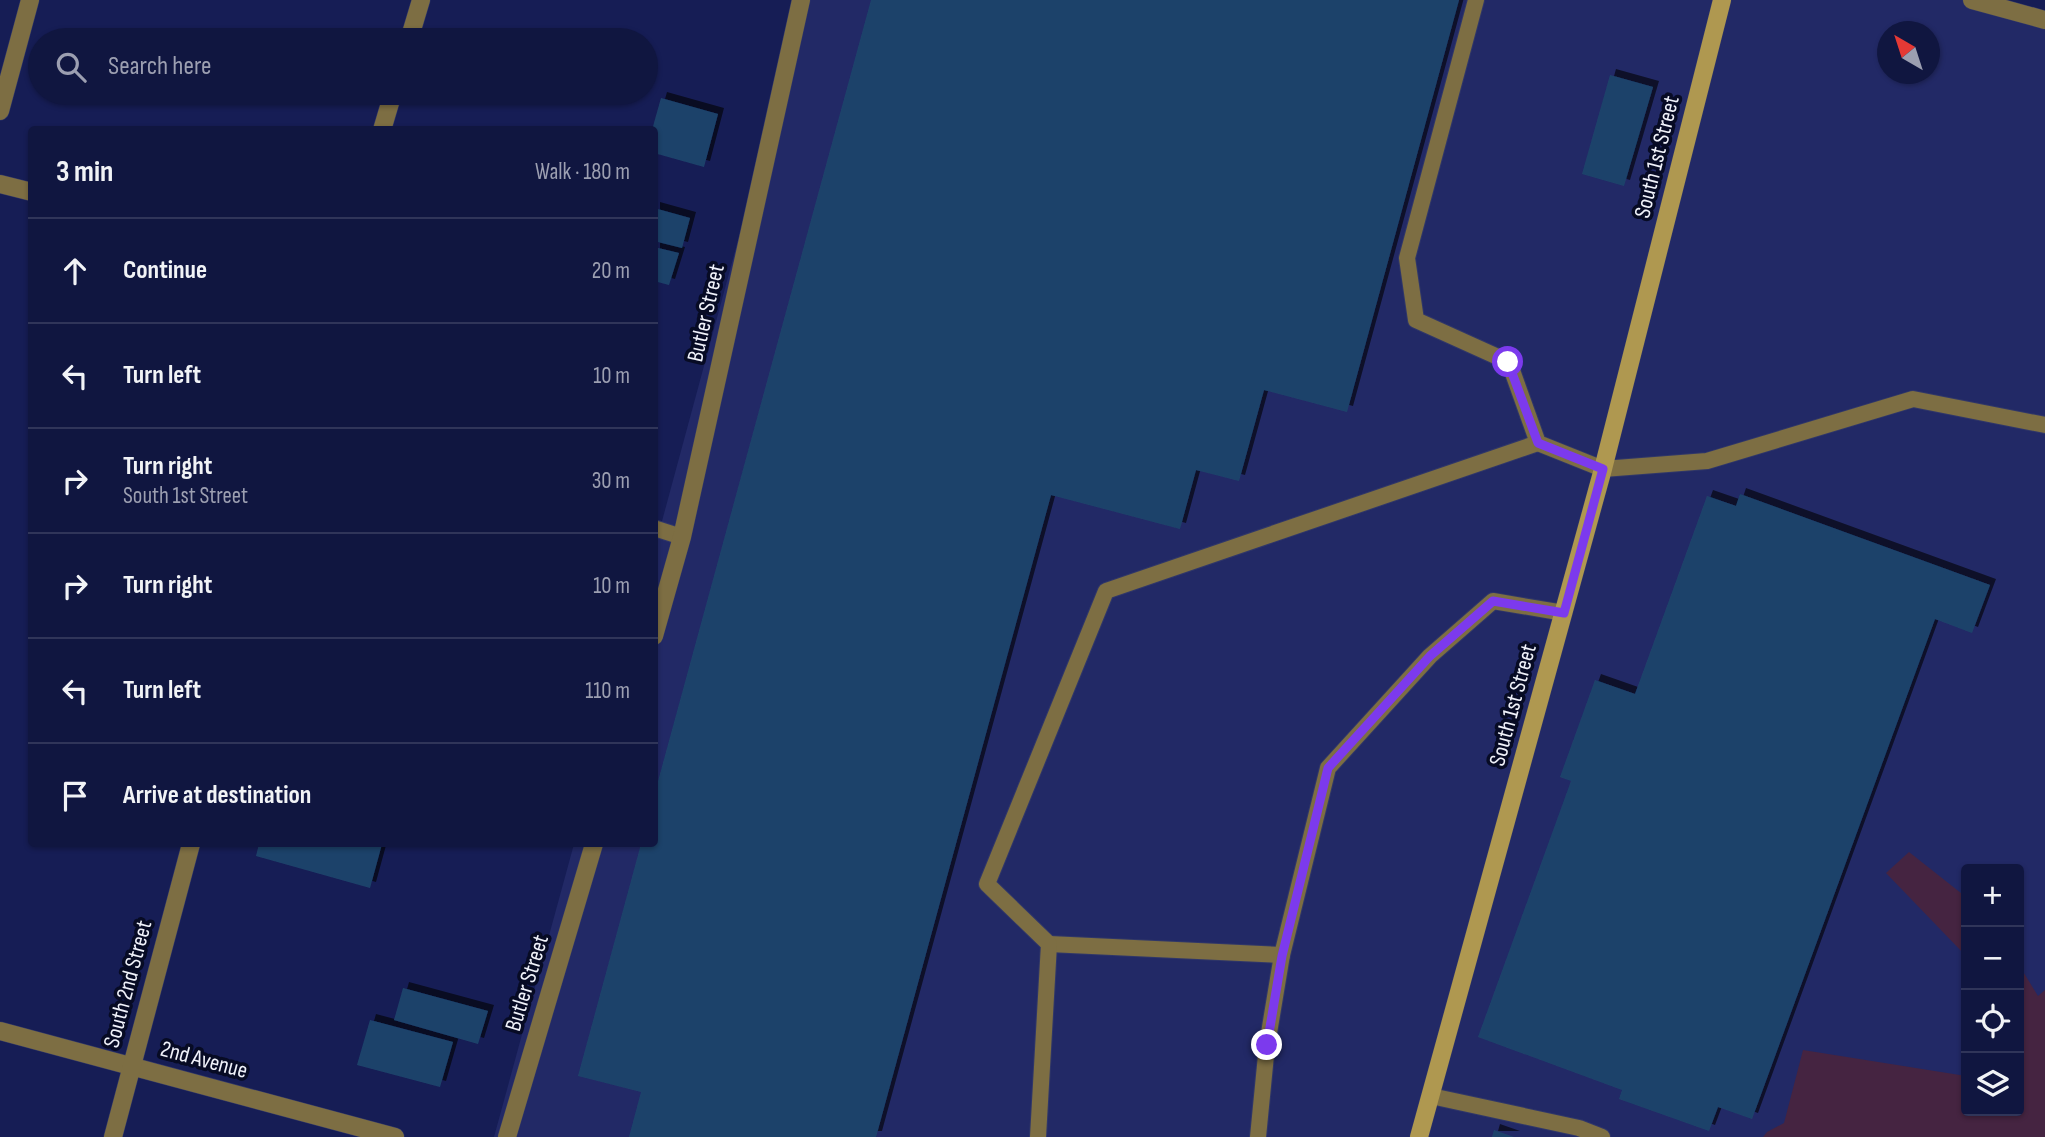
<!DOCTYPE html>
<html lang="en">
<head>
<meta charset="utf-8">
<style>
  :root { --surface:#101640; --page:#1e234b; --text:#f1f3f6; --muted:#9c9fb1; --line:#303559 }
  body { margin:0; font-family:"Sofia Sans Condensed",sans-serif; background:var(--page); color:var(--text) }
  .controls { position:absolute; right:21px; bottom:21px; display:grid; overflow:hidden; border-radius:7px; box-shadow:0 2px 5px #0004 }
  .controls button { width:63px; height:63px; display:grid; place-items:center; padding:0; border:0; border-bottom:2px solid var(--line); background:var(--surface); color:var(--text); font:35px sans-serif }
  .compass { position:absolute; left:1877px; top:21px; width:63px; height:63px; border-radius:50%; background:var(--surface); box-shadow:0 2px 5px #0004; rotate:321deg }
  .stop { position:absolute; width:21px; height:21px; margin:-16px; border:5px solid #7c3aed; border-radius:50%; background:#fff }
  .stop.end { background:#7c3aed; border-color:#fff; box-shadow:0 2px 7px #0008 }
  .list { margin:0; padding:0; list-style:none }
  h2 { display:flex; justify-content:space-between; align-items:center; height:91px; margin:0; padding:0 28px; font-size:30px }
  h2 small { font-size:23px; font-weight:400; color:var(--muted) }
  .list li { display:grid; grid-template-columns:46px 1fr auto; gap:21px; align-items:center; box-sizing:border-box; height:105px; padding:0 28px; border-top:2px solid var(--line) }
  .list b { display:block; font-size:26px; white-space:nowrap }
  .list p { margin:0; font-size:23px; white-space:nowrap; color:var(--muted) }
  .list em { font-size:23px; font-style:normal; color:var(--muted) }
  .icon { flex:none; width:38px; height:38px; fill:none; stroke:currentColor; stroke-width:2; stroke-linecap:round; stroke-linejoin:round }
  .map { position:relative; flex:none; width:2045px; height:1137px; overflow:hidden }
  .search { position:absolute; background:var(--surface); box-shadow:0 2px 5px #0004; left:28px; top:28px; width:630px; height:77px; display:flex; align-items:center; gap:18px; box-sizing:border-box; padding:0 24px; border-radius:38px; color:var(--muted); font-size:26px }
  .panel { position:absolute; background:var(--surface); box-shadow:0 2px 5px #0004; left:28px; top:126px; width:630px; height:721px; border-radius:7px }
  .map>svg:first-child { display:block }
  .built { fill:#222966; fill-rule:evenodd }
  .green { fill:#452441 }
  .building { fill:#1d436b; filter:url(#shadow) }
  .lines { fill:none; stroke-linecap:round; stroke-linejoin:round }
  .lane-casing { stroke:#303769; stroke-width:18 }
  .street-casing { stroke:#303769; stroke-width:19 }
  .secondary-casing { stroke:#303769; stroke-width:19 }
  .lane { stroke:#7d6e43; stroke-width:16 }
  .street { stroke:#7d6e43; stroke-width:18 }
  .secondary { stroke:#af9850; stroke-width:18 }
  .route { stroke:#7c3aed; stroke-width:9 }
  .labels { text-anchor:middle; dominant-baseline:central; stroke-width:7; stroke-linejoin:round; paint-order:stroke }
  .street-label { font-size:23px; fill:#f0f2fa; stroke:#070b24 }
</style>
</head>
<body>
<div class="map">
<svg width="2045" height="1137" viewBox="0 0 2045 1137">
  <defs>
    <filter id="shadow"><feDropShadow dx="6" dy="-6" stdDeviation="0" flood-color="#0009"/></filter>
  </defs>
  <rect width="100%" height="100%" fill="#161d55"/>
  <!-- built -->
  <path class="built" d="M 803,0 L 1972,0 L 2045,20 L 2045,1137 L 494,1137 L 574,844 L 654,844 L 655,547 ZM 1888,32 L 1930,32 L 1930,74 L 1888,74 ZM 1966,869 L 2019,869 L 2019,1111 L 1966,1111 Z"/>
  <!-- green -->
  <g class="green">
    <path d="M 1909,852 L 1966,897 L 1966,956 L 1886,873 Z"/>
    <path d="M 2019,965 L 2038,996 L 2045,990 L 2045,1137 L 1763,1137 L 1767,1132 L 1784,1123 L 1803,1050 L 1966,1076 L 1966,1111 L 2019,1111 Z"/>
  </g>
  <!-- building -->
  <g class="building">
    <path d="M 871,0 L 1459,0 L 1347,412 L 1264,390 L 1239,481 L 1196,470 L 1180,529 L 1051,495 L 876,1137 L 629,1137 L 641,1092 L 578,1076 L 641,844 L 654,844 L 654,796 Z"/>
    <path d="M 1610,75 L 1653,87 L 1624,186 L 1582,174 Z"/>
    <path d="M 661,98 L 718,114 L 704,167 L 654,153 L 654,130 L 652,130 Z"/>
    <path d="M 654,208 L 690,218 L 682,248 L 654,241 Z"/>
    <path d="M 654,247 L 679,253 L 669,285 L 654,281 Z"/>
    <path d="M 1740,494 L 1990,585 L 1972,633 L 1935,619 L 1752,1119 L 1718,1107 L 1709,1131 L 1619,1099 L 1622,1090 L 1478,1037 L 1571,781 L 1560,777 L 1595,680 L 1635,694 L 1707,496 L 1736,506 Z"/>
    <path d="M 259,844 L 382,844 L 370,888 L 256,856 Z"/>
    <path d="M 403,988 L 488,1011 L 478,1044 L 394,1020 Z"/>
    <path d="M 370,1020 L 453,1042 L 440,1087 L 357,1065 Z"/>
    <path d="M 1494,1130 L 1514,1137 L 1492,1137 Z"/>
  </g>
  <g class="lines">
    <!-- lane casing -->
    <g class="lane-casing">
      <g id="lane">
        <path d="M 1476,0 L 1407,258 L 1416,320 L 1509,362 L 1538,443 L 1603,469 L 1707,461 L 1913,399 L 2045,425"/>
        <path d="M 654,528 L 682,537"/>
        <path d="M 1049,944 L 1282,955"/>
        <path d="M 1431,1096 L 1579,1128 L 1602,1137"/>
        <path d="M 1038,1137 L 1049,944 L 987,884 L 1106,591 L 1538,443"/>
        <path d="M 1258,1137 L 1267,1045 L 1282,955 L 1328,768 L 1430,656 L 1493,601 L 1564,613"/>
      </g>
    </g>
    <!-- street casing -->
    <g class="street-casing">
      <g id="street">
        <path d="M 1972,0 L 2045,20"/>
        <path d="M 409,40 L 421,0"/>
        <path d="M 0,111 L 30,0"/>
        <path d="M 382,130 L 393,93"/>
        <path d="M 0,184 L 32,192"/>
        <path d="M 654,636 L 682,537 L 801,0"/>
        <path d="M 0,1031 L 395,1137"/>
        <path d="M 113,1137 L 191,844"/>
        <path d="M 507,1137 L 594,844"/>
      </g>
    </g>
    <!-- secondary casing -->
    <g class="secondary-casing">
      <path id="secondary" d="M 1419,1137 L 1603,469 L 1722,0"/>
    </g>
    <!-- lane -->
    <use href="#lane" class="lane"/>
    <!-- street -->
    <use href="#street" class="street"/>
    <!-- secondary -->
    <use href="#secondary" class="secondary"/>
  </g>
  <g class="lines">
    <!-- route -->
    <path class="route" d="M 1267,1045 L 1282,956 L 1328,768 L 1430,656 L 1493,601 L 1564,613 L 1603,469 L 1538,443 L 1508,362"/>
  </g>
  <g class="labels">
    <!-- street labels -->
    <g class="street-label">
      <text transform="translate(1657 157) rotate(-76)">South 1st Street</text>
      <text transform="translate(706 313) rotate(-77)">Butler Street</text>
      <text transform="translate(1513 705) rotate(-75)">South 1st Street</text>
      <text transform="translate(527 983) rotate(-73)">Butler Street</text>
      <text transform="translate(128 984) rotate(-75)">South 2nd Street</text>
      <text transform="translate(204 1060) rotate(15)">2nd Avenue</text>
    </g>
  </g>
</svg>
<div class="controls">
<button>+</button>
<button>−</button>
<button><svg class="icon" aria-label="locate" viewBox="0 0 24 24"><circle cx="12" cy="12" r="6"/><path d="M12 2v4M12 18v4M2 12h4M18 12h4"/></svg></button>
<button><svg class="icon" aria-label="layers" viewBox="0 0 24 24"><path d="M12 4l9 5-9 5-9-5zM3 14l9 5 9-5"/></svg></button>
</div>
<svg class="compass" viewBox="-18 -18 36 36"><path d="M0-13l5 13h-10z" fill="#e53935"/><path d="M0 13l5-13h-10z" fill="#9c9fb1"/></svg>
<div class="stop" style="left:1508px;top:362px"></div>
<div class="stop end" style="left:1267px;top:1045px"></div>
<div class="search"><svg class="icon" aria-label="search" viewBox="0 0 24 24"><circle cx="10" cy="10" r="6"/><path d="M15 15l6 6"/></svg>Search here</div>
<section class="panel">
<h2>3 min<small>Walk · 180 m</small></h2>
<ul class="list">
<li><svg class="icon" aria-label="ahead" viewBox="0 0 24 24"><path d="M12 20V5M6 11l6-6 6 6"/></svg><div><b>Continue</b></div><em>20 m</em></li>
<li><svg class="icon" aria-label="left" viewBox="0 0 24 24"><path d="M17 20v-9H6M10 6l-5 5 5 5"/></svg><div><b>Turn left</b></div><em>10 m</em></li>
<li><svg class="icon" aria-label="right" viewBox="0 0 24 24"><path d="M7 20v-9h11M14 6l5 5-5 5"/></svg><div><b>Turn right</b><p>South 1st Street</p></div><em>30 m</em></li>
<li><svg class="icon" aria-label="right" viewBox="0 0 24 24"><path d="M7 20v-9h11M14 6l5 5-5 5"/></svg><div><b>Turn right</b></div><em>10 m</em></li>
<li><svg class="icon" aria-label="left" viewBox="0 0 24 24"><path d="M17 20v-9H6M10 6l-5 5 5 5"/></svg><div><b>Turn left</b></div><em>110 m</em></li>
<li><svg class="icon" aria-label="arrive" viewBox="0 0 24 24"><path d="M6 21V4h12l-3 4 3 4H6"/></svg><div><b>Arrive at destination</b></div></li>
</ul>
</section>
</div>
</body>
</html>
